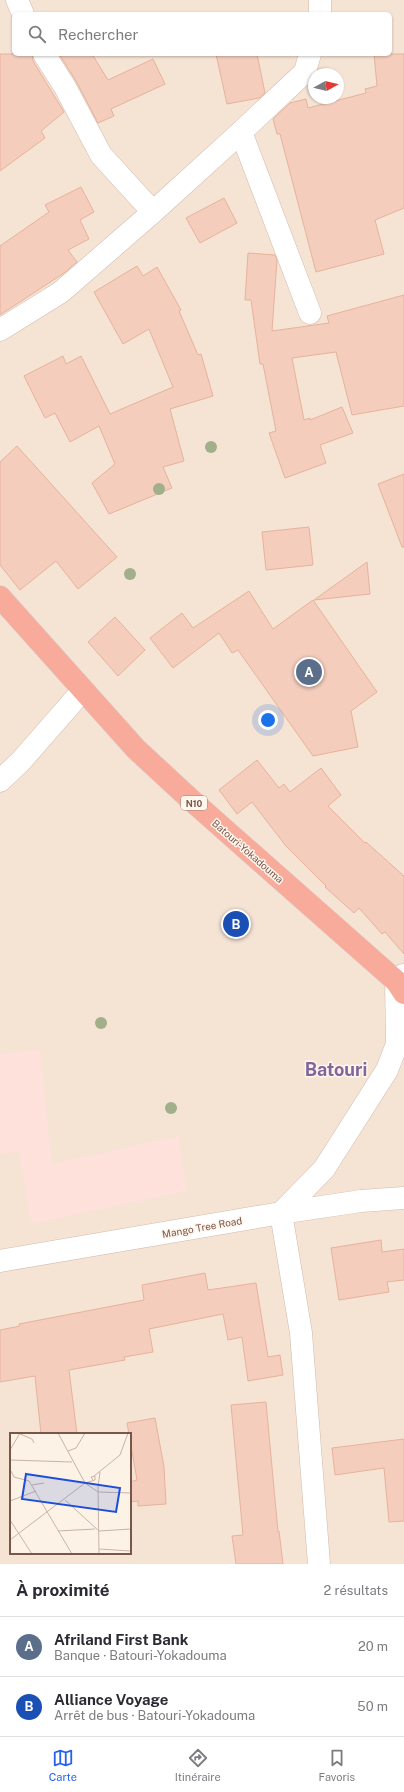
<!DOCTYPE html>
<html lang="fr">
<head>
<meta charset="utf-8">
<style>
  :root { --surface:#fff; --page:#f7f7f7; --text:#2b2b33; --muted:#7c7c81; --line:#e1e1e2; --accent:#2563eb }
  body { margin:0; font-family:"Public Sans",sans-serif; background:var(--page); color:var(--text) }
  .compass { position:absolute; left:308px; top:68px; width:36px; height:36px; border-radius:50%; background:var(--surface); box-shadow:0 1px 3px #0004; rotate:82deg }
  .you { position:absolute; left:268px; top:720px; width:14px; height:14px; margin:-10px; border:3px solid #fff; border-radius:50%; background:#1a73e8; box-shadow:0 0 0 6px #1a73e833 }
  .badge { display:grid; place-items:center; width:26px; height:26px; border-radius:50%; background:var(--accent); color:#fff; font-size:13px; font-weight:700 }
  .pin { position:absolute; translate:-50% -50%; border:2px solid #fff; box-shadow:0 1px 4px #0006 }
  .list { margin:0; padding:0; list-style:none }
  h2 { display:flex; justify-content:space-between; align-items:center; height:52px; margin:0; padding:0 16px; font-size:17px }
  h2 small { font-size:13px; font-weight:400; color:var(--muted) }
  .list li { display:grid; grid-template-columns:26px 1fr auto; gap:12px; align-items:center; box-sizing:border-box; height:60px; padding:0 16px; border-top:1px solid var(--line) }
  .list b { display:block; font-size:15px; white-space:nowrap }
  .list p { margin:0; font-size:13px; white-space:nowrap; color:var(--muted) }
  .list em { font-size:13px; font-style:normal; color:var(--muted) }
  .icon { flex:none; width:22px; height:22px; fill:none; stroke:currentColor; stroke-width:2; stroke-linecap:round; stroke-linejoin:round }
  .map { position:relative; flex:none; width:404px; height:1564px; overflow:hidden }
  .search { position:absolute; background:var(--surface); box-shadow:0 1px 3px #0004; left:12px; right:12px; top:12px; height:44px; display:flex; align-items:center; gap:10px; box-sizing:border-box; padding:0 14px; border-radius:6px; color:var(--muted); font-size:15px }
  .sheet { height:172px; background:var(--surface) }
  nav { display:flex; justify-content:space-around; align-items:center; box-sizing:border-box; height:56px; border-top:1px solid var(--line); background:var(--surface); font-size:11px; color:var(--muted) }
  nav a { display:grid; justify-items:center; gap:2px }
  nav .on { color:var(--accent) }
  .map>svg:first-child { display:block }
  .residential { fill:#f5e3d4; fill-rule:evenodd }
  .commercial { fill:#fee1da }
  .building { fill:#f4cdbd; stroke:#e7b29c }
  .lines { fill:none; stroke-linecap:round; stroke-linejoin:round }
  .minor-casing { stroke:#d2bbae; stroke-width:23 }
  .highway-casing { stroke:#d9d0cc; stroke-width:23 }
  .minor { stroke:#fff; stroke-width:22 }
  .highway { stroke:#f9ab9b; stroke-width:22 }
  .tree { fill:#a1af8a }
  .labels { text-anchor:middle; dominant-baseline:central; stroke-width:3; stroke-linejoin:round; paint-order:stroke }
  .shield { fill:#fff6ed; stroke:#a0867a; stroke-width:1 }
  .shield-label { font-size:9px; font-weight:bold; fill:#785649 }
  .street-label { font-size:10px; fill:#785649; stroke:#fff6ed }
  .town-label { font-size:18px; font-weight:bold; fill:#84659b; stroke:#fff6ed }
  .inset-road { fill:none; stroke:#c8b4a7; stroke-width:1 }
  .view { fill:#1d4ed8; fill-opacity:0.15; stroke:#1d4ed8; stroke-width:2 }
  .inset-edge { fill:none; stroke:#785649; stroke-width:2 }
</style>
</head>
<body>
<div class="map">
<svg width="404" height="1564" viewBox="0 0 404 1564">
  <rect width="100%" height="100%" fill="#fdf2e6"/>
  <!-- residential -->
  <path class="residential" d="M 0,0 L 404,0 L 404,1564 L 0,1564 ZM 14,14 L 390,14 L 390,54 L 14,54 ZM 314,74 L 338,74 L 338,98 L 314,98 ZM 11,1434 L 130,1434 L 130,1553 L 11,1553 Z"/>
  <!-- commercial -->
  <path class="commercial" d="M 40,1049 L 52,1164 L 178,1136 L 187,1191 L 31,1224 L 19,1151 L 0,1154 L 0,1054 Z"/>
  <!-- building -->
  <g class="building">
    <path d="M 0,54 L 32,54 L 33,61 L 64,112 L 41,131 L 45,138 L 0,171 Z"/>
    <path d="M 59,54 L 92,54 L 108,80 L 153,59 L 165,84 L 111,109 L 114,116 L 98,123 L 76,81 Z"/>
    <path d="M 216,54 L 257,54 L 265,93 L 259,98 L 227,104 Z"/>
    <path d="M 374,54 L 404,54 L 404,208 L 375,220 L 384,254 L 316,272 L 280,134 L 277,134 L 273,119 L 290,103 L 306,99 L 308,108 L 366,93 L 365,89 L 377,86 Z"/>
    <path d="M 81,187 L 94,212 L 80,220 L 89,239 L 68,250 L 77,262 L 64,273 L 0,315 L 0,246 L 49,212 L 45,205 Z"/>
    <path d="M 224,198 L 237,223 L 200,243 L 186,218 Z"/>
    <path d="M 248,253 L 275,255 L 277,260 L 272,331 L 329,323 L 327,316 L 404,295 L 404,406 L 352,415 L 336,352 L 292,358 L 304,420 L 310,418 L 310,420 L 342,407 L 353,433 L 320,445 L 326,463 L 285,478 L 269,433 L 276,431 L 263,364 L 260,364 L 251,300 L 245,300 Z"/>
    <path d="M 137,266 L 143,276 L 157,267 L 181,310 L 179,311 L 198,355 L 201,354 L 213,396 L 170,409 L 184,461 L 163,467 L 172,488 L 109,514 L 92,483 L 115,464 L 99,426 L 70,442 L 55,413 L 45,418 L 24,376 L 63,356 L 66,364 L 81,356 L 110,414 L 173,387 L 149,329 L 123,344 L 94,292 Z"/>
    <path d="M 17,446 L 117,557 L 78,589 L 56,561 L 20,590 L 0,565 L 0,462 Z"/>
    <path d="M 404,474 L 404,547 L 402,547 L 378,484 Z"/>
    <path d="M 309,527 L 313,565 L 266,570 L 262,532 Z"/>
    <path d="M 367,562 L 370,594 L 314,600 Z"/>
    <path d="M 249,591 L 273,629 L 313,600 L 377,692 L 351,711 L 358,747 L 313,756 L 238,650 L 232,653 L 219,633 L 173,668 L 150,638 L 182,613 L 193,628 Z"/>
    <path d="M 115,617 L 145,650 L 118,676 L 88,642 Z"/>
    <path d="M 257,760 L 279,788 L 284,784 L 290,792 L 321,768 L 341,795 L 328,806 L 365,843 L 366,842 L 404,876 L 404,954 L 385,932 L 382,934 L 359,908 L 354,913 L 325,887 L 326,886 L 286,846 L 252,802 L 237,814 L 219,790 Z"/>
    <path d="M 381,1240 L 382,1252 L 404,1249 L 404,1280 L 387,1282 L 389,1292 L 339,1300 L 331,1248 Z"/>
    <path d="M 205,1273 L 208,1290 L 256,1283 L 268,1357 L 280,1355 L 283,1375 L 248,1381 L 242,1337 L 228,1340 L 223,1314 L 149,1329 L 153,1352 L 124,1357 L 125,1360 L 69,1370 L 77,1434 L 41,1434 L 35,1376 L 0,1382 L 0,1330 L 20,1326 L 19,1324 L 144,1300 L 142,1285 Z"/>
    <path d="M 266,1402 L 278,1532 L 279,1531 L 283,1564 L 236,1564 L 232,1536 L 243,1535 L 231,1405 Z"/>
    <path d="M 155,1418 L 164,1467 L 166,1504 L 138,1506 L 138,1501 L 130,1502 L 130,1482 L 137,1480 L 127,1423 Z"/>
    <path d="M 404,1439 L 404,1521 L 389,1522 L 384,1468 L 335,1475 L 332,1448 Z"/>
  </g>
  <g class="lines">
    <!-- minor casing -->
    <g class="minor-casing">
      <g id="minor">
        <path d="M 17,0 L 23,14"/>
        <path d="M 320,14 L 320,0"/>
        <path d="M 44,54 L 65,87 L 101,155 L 153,212"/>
        <path d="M 241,132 L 310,313"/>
        <path d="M 0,330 L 61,292 L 153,212 L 241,132 L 305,72 L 310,54"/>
        <path d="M 0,781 L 21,761 L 83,690"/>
        <path d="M 0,1261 L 281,1213 L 361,1201 L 404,1198"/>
        <path d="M 319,1564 L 301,1333 L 281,1213 L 324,1169 L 387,1070 L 397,1044 L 396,981 L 403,975"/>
      </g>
    </g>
    <!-- highway casing -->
    <g class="highway-casing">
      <path id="highway" d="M 0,597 L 136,749 L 190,799 L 396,981 L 404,993"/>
    </g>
    <!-- minor -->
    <use href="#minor" class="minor"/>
    <!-- highway -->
    <use href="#highway" class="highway"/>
  </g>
  <!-- trees -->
  <g class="tree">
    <circle cx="211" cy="447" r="6"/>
    <circle cx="159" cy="489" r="6"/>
    <circle cx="130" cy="574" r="6"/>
    <circle cx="101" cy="1023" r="6"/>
    <circle cx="171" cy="1108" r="6"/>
  </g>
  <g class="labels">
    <!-- shield labels -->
    <rect class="shield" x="181" y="796" width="26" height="14" rx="3"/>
    <g class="shield-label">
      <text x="194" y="803">N10</text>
    </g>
    <!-- street labels -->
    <g class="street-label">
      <text transform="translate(248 851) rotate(41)">Batouri-Yokadouma</text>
      <text transform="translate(202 1227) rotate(-10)">Mango Tree Road</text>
    </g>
    <!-- town labels -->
    <g class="town-label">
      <text x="336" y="1069">Batouri</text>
    </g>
  </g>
  <!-- overview -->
  <g transform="translate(10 1433)">
    <rect width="121" height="121" fill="#fdf2e6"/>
    <path class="inset-road" d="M 8,0 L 22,6 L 24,10M 48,0 L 75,50 L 88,59 L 121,60M 0,17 L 10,0M 58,18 L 66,15 L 75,0M 0,22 L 0,50M 0,27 L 62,29M 1,38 L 4,44 L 19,48 L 62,121M 84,43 L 110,22 L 118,0M 22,52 L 34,50M 55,67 L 89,98 L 121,96M 0,68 L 26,58M 0,87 L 22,121M 48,98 L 85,96M 0,107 L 75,50 L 85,47 L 85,43 L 81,44 L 83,47M 89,116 L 121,118M 89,121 L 88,54 L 90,39"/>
    <path class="view" d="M 16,41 L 110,55 L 106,79 L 12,66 Z"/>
    <rect width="121" height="121" class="inset-edge"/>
  </g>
</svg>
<svg class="compass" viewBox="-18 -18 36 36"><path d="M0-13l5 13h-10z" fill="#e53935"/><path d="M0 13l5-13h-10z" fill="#7c7c81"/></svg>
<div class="you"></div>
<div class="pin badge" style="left:309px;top:672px;background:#5c6f8a">A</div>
<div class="pin badge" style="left:236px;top:924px;background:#1a4fb4">B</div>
<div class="search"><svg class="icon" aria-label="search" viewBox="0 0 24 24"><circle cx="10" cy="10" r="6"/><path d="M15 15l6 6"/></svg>Rechercher</div>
</div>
<section class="sheet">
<h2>À proximité<small>2 résultats</small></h2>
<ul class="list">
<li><span class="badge" style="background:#5c6f8a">A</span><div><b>Afriland First Bank</b><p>Banque · Batouri-Yokadouma</p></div><em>20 m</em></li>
<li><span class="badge" style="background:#1a4fb4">B</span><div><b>Alliance Voyage</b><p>Arrêt de bus · Batouri-Yokadouma</p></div><em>50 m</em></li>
</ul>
</section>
<nav>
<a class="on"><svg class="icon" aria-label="map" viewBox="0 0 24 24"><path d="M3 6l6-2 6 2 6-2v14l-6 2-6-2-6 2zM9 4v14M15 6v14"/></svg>Carte</a>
<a><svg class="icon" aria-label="directions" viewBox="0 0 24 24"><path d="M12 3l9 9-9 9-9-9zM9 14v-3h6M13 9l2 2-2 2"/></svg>Itinéraire</a>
<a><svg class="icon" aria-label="saved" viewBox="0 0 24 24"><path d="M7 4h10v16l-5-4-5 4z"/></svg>Favoris</a>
</nav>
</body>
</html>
